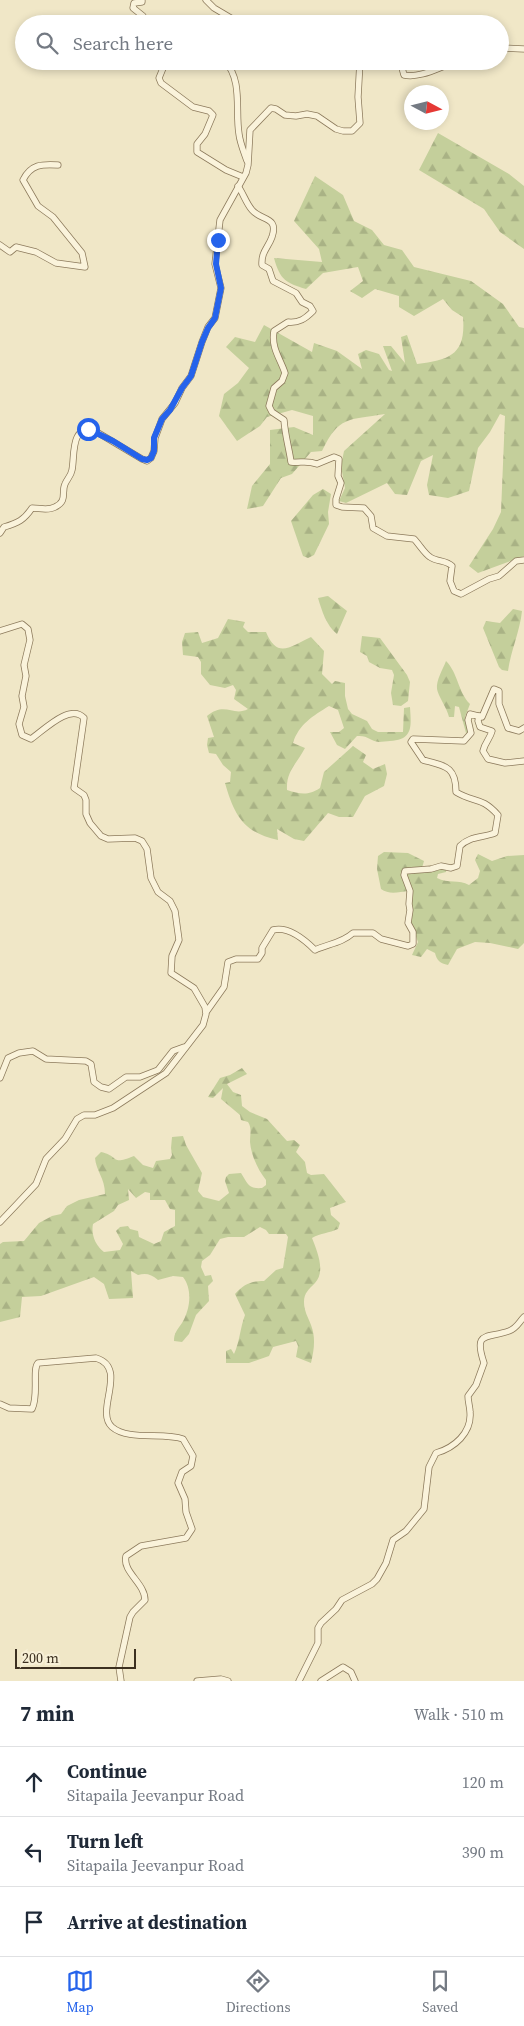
<!DOCTYPE html>
<html lang="en">
<head>
<meta charset="utf-8">
<style>
  :root { --surface:#fff; --page:#f2f2f3; --text:#1f2937; --muted:#747a83; --line:#e0e1e3; --accent:#2563eb }
  body { margin:0; font-family:"Source Serif 4",serif; background:var(--page); color:var(--text) }
  .compass { position:absolute; left:404px; top:85px; width:45px; height:45px; border-radius:50%; background:var(--surface); box-shadow:0 2px 8px #0003; rotate:97deg }
  .scale { position:absolute; left:15px; bottom:12px; width:121px; box-sizing:border-box; padding-left:5px; border:2px solid #3c3020; border-top:0; font-size:14px; line-height:18px; white-space:nowrap; color:#3c3020; -webkit-text-stroke:4px #f7f0d7; paint-order:stroke }
  .stop { position:absolute; width:15px; height:15px; margin:-11px; border:4px solid #2563eb; border-radius:50%; background:#fff }
  .stop.end { background:#2563eb; border-color:#fff; box-shadow:0 1px 5px #0008 }
  .list { margin:0; padding:0; list-style:none }
  h2 { display:flex; justify-content:space-between; align-items:center; height:65px; margin:0; padding:0 20px; font-size:21px }
  h2 small { font-size:16px; font-weight:400; color:var(--muted) }
  .list li { display:grid; grid-template-columns:32px 1fr auto; gap:15px; align-items:center; box-sizing:border-box; height:70px; padding:0 20px; border-top:1px solid var(--line) }
  .list b { display:block; font-size:19px; white-space:nowrap }
  .list p { margin:0; font-size:16px; white-space:nowrap; color:var(--muted) }
  .list em { font-size:16px; font-style:normal; color:var(--muted) }
  .icon { flex:none; width:28px; height:28px; fill:none; stroke:currentColor; stroke-width:2; stroke-linecap:round; stroke-linejoin:round }
  .map { position:relative; flex:none; width:524px; height:1681px; overflow:hidden }
  .search { position:absolute; background:var(--surface); box-shadow:0 2px 8px #0003; left:15px; right:15px; top:15px; height:55px; display:flex; align-items:center; gap:12px; box-sizing:border-box; padding:0 18px; border-radius:28px; color:var(--muted); font-size:19px }
  .sheet { height:275px; background:var(--surface) }
  nav { display:flex; justify-content:space-around; align-items:center; box-sizing:border-box; height:70px; border-top:1px solid var(--line); background:var(--surface); font-size:14px; color:var(--muted) }
  nav a { display:grid; justify-items:center; gap:2px }
  nav .on { color:var(--accent) }
  .map>svg:first-child { display:block }
  .forest { fill:url(#forest-firs); fill-rule:evenodd }
  .lines { fill:none; stroke-linecap:round; stroke-linejoin:round }
  .minor-casing { stroke:#8c7a5c; stroke-width:7 }
  .minor { stroke:#faf3db; stroke-width:5.5 }
  .route { stroke:#2563eb; stroke-width:6 }
</style>
</head>
<body>
<div class="map">
<svg width="524" height="1681" viewBox="0 0 524 1681">
  <defs>
    <pattern id="forest-firs" width="22" height="20" patternUnits="userSpaceOnUse" patternTransform="scale(1.25)"><rect width="22" height="20" fill="#c4cf9b"/><path d="M5 1l3.5 6h-7zM16 11l3.5 6h-7z" fill="#a9b285"/></pattern>
  </defs>
  <rect width="100%" height="100%" fill="#f0e7c7"/>
  <!-- forest -->
  <g class="forest">
    <path d="M 438,133 L 509,174 L 524,186 L 524,249 L 500,232 L 484,209 L 419,170 Z"/>
    <path d="M 315,176 L 343,195 L 354,221 L 372,230 L 384,245 L 402,250 L 414,267 L 471,281 L 503,304 L 519,327 L 524,328 L 524,556 L 478,573 L 469,566 L 493,529 L 501,512 L 505,416 L 500,414 L 490,432 L 478,448 L 469,491 L 448,498 L 429,495 L 427,485 L 433,455 L 421,461 L 407,495 L 395,494 L 387,483 L 346,503 L 339,501 L 345,488 L 341,466 L 344,451 L 385,414 C 348,420 339,416 322,451 L 311,452 L 292,474 L 281,478 L 263,506 L 247,509 L 252,486 L 270,464 L 270,430 L 294,427 L 313,435 L 313,416 L 292,410 L 267,417 L 260,426 L 237,441 L 219,416 L 224,394 L 238,383 L 249,368 L 226,347 L 235,337 L 255,342 L 264,325 L 312,352 L 314,343 L 337,351 L 362,369 L 358,354 L 366,350 L 379,354 L 389,370 L 392,371 L 383,346 L 391,346 L 405,363 L 401,337 L 407,335 L 417,364 C 451,360 466,354 463,317 L 452,310 L 443,299 L 414,316 L 399,307 L 399,296 L 375,289 L 362,298 L 350,291 L 363,281 L 358,267 L 323,273 L 306,289 C 286,283 280,280 274,258 L 322,262 L 319,249 L 294,221 Z"/>
    <path d="M 323,489 L 331,494 L 328,512 L 329,524 L 314,555 L 308,558 L 303,556 L 291,521 L 313,495 Z"/>
    <path d="M 328,596 L 347,611 L 337,634 C 326,625 322,611 318,598 Z"/>
    <path d="M 513,609 L 522,611 C 520,631 511,650 508,671 L 502,670 L 499,667 L 483,628 L 486,621 L 500,623 Z"/>
    <path d="M 228,619 L 245,622 L 243,627 L 248,632 L 266,632 C 277,659 290,647 311,637 L 324,651 L 322,674 L 332,684 L 335,681 L 345,683 L 345,696 L 348,709 L 352,714 L 367,721 L 372,729 L 378,732 L 403,732 L 404,708 L 410,707 C 411,725 414,740 390,741 C 387,741 382,742 379,742 C 370,741 368,735 357,736 L 345,749 L 337,745 L 330,732 L 339,732 L 344,728 L 338,710 L 329,706 C 313,716 299,724 293,743 L 305,748 C 296,765 286,771 287,790 C 300,794 308,796 320,788 L 324,772 L 353,746 L 366,755 L 363,762 L 373,769 L 385,764 L 387,774 L 384,786 L 365,796 L 353,817 L 339,817 L 328,813 L 304,841 L 294,839 L 277,829 L 278,840 C 244,833 234,815 225,783 L 230,782 L 231,772 L 223,765 L 216,754 L 209,753 L 207,745 L 208,738 L 214,737 L 207,716 C 225,701 233,717 248,709 L 234,699 L 236,690 L 233,685 L 225,688 L 210,685 L 201,674 L 201,662 L 198,657 L 183,655 L 182,642 L 185,633 L 198,632 L 202,643 L 218,638 Z"/>
    <path d="M 362,636 L 380,638 L 407,675 L 410,682 L 408,701 L 401,706 L 393,705 L 391,693 L 394,675 L 392,670 L 380,668 L 369,662 L 367,656 L 360,652 Z"/>
    <path d="M 446,661 C 458,673 458,692 470,704 L 465,717 L 470,731 L 466,733 L 459,707 L 455,706 L 454,717 L 449,717 C 447,708 438,696 437,689 C 436,680 443,669 446,661 Z"/>
    <path d="M 384,852 L 408,853 L 424,861 L 422,868 L 404,870 L 408,891 C 399,892 389,895 381,889 L 377,869 L 378,856 Z"/>
    <path d="M 478,854 L 492,861 L 507,856 L 524,855 L 524,943 L 518,949 L 490,943 L 475,942 L 457,949 L 448,965 C 440,963 437,961 435,953 L 427,949 L 421,957 L 412,955 L 418,942 L 410,920 C 415,904 404,888 407,871 L 446,868 L 446,872 L 438,874 L 437,878 C 448,884 459,879 469,885 L 478,878 L 480,871 L 475,860 Z"/>
    <path d="M 242,1068 L 247,1074 L 227,1084 L 233,1092 L 241,1095 L 242,1106 L 250,1112 L 267,1119 L 287,1141 L 294,1140 L 300,1145 L 296,1152 L 305,1162 L 307,1173 L 311,1175 L 324,1174 L 346,1202 L 330,1208 L 331,1215 L 340,1223 L 338,1229 C 329,1233 321,1233 312,1238 C 317,1251 326,1271 315,1283 C 309,1289 304,1293 304,1302 C 304,1311 308,1317 311,1325 C 316,1338 314,1350 311,1363 L 296,1357 L 298,1346 L 296,1341 L 273,1347 L 269,1356 L 249,1363 L 226,1363 L 226,1351 L 231,1349 L 234,1354 C 240,1341 240,1328 245,1315 L 235,1294 C 244,1284 251,1281 264,1281 L 276,1270 L 283,1268 L 288,1237 L 286,1234 L 269,1234 L 266,1230 L 260,1227 L 244,1237 L 228,1237 L 220,1239 L 210,1255 L 202,1261 L 201,1267 L 205,1276 L 211,1275 L 213,1281 L 208,1286 L 209,1301 L 196,1315 L 189,1334 L 182,1342 L 174,1341 C 174,1333 177,1330 182,1323 C 190,1310 193,1290 183,1277 L 173,1276 L 158,1280 C 151,1274 146,1273 138,1275 L 131,1271 L 133,1298 L 109,1299 L 104,1284 L 94,1277 L 41,1296 L 22,1297 L 20,1317 L 0,1322 L 0,1244 L 3,1242 L 24,1241 L 39,1223 L 52,1216 L 61,1214 L 67,1206 L 79,1200 L 105,1194 C 105,1178 96,1171 95,1158 L 101,1152 C 120,1156 110,1166 134,1156 L 143,1165 L 153,1168 L 156,1161 L 170,1159 L 172,1155 L 171,1148 L 172,1137 L 183,1136 L 186,1145 L 202,1173 L 198,1191 L 203,1197 L 219,1201 L 229,1193 L 225,1181 L 226,1177 L 229,1174 L 241,1173 C 248,1184 248,1189 262,1188 L 266,1185 L 266,1180 C 258,1170 251,1155 250,1142 C 250,1134 252,1128 248,1122 L 241,1120 L 240,1115 L 221,1099 L 223,1088 L 213,1098 L 208,1097 L 220,1078 L 230,1075 ZM 128,1189 L 136,1198 L 145,1192 L 150,1193 L 150,1200 L 165,1200 L 170,1209 L 175,1210 L 175,1226 L 164,1232 L 161,1241 L 154,1244 L 139,1237 L 138,1231 L 130,1229 L 128,1226 L 120,1227 L 116,1231 L 123,1244 L 120,1250 L 104,1252 C 95,1245 91,1234 93,1224 L 114,1211 L 118,1205 L 129,1200 Z"/>
  </g>
  <g class="lines">
    <!-- minor casing -->
    <g class="minor-casing">
      <g id="minor">
        <path d="M 142,0 L 142,2 L 134,3 L 133,8 L 143,16 L 148,24"/>
        <path d="M 206,0 L 214,8 L 241,24"/>
        <path d="M 500,48 L 524,49"/>
        <path d="M 166,61 L 159,78 L 161,83 L 193,107 L 209,111 L 213,115 L 205,134 L 197,144 L 197,152 L 226,170 L 243,177"/>
        <path d="M 225,61 C 243,81 235,110 239,134 C 240,143 244,152 247,161"/>
        <path d="M 400,61 L 404,75 C 418,78 434,70 447,65 L 449,61"/>
        <path d="M 238,186 C 243,193 246,203 252,210 C 261,221 279,216 272,237 C 268,248 261,252 262,265 L 269,269 L 273,281 L 296,293 L 302,302 L 310,306 L 313,311 C 305,319 299,323 288,322 L 274,331 C 271,348 280,358 285,373 L 282,381 L 274,388 L 269,406 L 272,412 L 284,420 C 285,435 289,448 291,462 C 301,463 307,460 317,464 L 334,457 L 339,459 L 338,476 L 341,483 L 336,499 L 336,505 L 342,507 L 364,508 L 371,516 L 373,528 L 387,536 L 414,539 C 419,544 424,553 430,557 C 437,562 446,560 452,566 L 450,581 L 454,591 L 461,594 L 489,579 L 499,576 L 516,561 L 524,560"/>
        <path d="M 0,245 L 10,252 L 16,247 L 36,252 L 56,263 L 85,267 L 82,253 L 53,217 L 38,206 L 23,180 C 31,164 42,164 58,165"/>
        <path d="M 0,533 L 4,527 C 18,523 24,520 32,508 C 40,508 48,511 55,507 C 68,501 61,492 65,484 C 67,479 71,476 72,470 C 75,455 70,424 95,431 L 142,459 L 147,461 L 151,458 L 154,451 L 155,438 L 162,419 L 175,403 L 182,388 L 191,376 L 202,342 L 208,327 L 215,318 L 221,288 L 215,264 L 220,220 L 246,173 L 248,165 L 250,130 L 271,108 L 276,109 L 285,115 L 296,116 L 307,114 L 317,116 L 336,129 L 343,131 L 352,131 L 360,123 L 358,97 L 360,61"/>
        <path d="M 0,631 L 22,624 L 28,629 L 30,640 L 24,665 L 26,676 L 22,696 L 24,707 L 19,724 L 22,735 L 31,739 C 44,730 70,703 84,718 L 74,788 L 84,795 L 86,800 L 86,814 L 90,823 L 101,836 L 108,839 L 135,838 L 142,841 L 147,849 L 151,878 L 158,892 L 170,901 L 175,911 L 179,940 L 172,956 L 171,973 L 194,988 L 205,1007 L 206,1014 L 203,1025 L 166,1073 L 113,1108 L 95,1115 L 84,1115 L 77,1119 L 65,1139 L 46,1159 L 36,1184 L 0,1222"/>
        <path d="M 479,716 L 478,721 L 480,727 L 492,731 C 490,739 485,742 483,751 L 488,759 L 505,763 L 524,761"/>
        <path d="M 207,1011 L 224,987 L 228,962 L 236,959 L 258,959 L 262,953 L 262,948 L 273,930 C 288,926 305,940 315,950 C 328,944 342,943 353,933 L 373,933 L 381,939 L 408,946 L 413,944 L 413,932 L 408,923 L 410,910 L 409,904 L 410,891 L 404,875 L 405,871 L 431,869 L 441,866 L 451,868 L 457,866 L 460,846 C 470,836 482,838 495,833 L 498,815 C 481,796 474,803 456,792 C 456,766 445,766 423,760 L 411,742 L 413,739 L 464,741 L 471,733 L 468,720 L 470,714 L 482,717 L 494,689 L 499,691 L 499,704 L 508,728 L 519,731 L 524,728"/>
        <path d="M 0,1078 L 8,1058 L 19,1053 L 33,1051 L 46,1059 L 86,1061 L 91,1064 L 94,1082 L 101,1087 L 109,1089 L 126,1077 L 140,1077 L 158,1070 L 173,1051 L 184,1047"/>
        <path d="M 0,1404 L 9,1408 L 32,1409 C 39,1396 32,1369 38,1363 L 96,1358 C 129,1368 94,1411 112,1427 C 128,1441 163,1432 183,1439 L 193,1456 L 191,1466 L 182,1472 L 178,1483 L 185,1499 L 186,1512 L 192,1529 L 186,1538 L 141,1546 L 126,1556 C 122,1572 145,1583 145,1600 L 133,1612 L 130,1617 L 119,1667 L 121,1681"/>
        <path d="M 197,1681 L 221,1679 L 228,1681"/>
        <path d="M 299,1681 L 318,1643 L 318,1628 L 321,1623 L 336,1609 L 342,1600 L 372,1584 L 377,1579 L 386,1563 L 393,1540 L 406,1531 L 424,1509 L 429,1467 L 436,1453 C 454,1448 472,1433 470,1412 C 470,1407 468,1402 468,1396 L 476,1385 L 484,1363 C 473,1330 487,1339 509,1331 C 517,1328 519,1322 524,1317"/>
        <path d="M 321,1681 L 343,1667 L 351,1672 L 355,1681"/>
      </g>
    </g>
    <!-- minor -->
    <use href="#minor" class="minor"/>
  </g>
  <g class="lines">
    <!-- route -->
    <path class="route" d="M 88,429 L 113,441 L 142,459 L 147,460 L 151,458 L 154,451 L 154,438 L 162,419 L 170,410 L 182,388 L 191,376 L 202,342 L 208,328 L 215,318 L 221,288 L 216,264 L 218,240"/>
  </g>
</svg>
<svg class="compass" viewBox="-18 -18 36 36"><path d="M0-13l5 13h-10z" fill="#e53935"/><path d="M0 13l5-13h-10z" fill="#747a83"/></svg>
<div class="scale">200 m</div>
<div class="stop" style="left:88px;top:429px"></div>
<div class="stop end" style="left:218px;top:240px"></div>
<div class="search"><svg class="icon" aria-label="search" viewBox="0 0 24 24"><circle cx="10" cy="10" r="6"/><path d="M15 15l6 6"/></svg>Search here</div>
</div>
<section class="sheet">
<h2>7 min<small>Walk · 510 m</small></h2>
<ul class="list">
<li><svg class="icon" aria-label="ahead" viewBox="0 0 24 24"><path d="M12 20V5M6 11l6-6 6 6"/></svg><div><b>Continue</b><p>Sitapaila Jeevanpur Road</p></div><em>120 m</em></li>
<li><svg class="icon" aria-label="left" viewBox="0 0 24 24"><path d="M17 20v-9H6M10 6l-5 5 5 5"/></svg><div><b>Turn left</b><p>Sitapaila Jeevanpur Road</p></div><em>390 m</em></li>
<li><svg class="icon" aria-label="arrive" viewBox="0 0 24 24"><path d="M6 21V4h12l-3 4 3 4H6"/></svg><div><b>Arrive at destination</b></div></li>
</ul>
</section>
<nav>
<a class="on"><svg class="icon" aria-label="map" viewBox="0 0 24 24"><path d="M3 6l6-2 6 2 6-2v14l-6 2-6-2-6 2zM9 4v14M15 6v14"/></svg>Map</a>
<a><svg class="icon" aria-label="directions" viewBox="0 0 24 24"><path d="M12 3l9 9-9 9-9-9zM9 14v-3h6M13 9l2 2-2 2"/></svg>Directions</a>
<a><svg class="icon" aria-label="saved" viewBox="0 0 24 24"><path d="M7 4h10v16l-5-4-5 4z"/></svg>Saved</a>
</nav>
</body>
</html>
